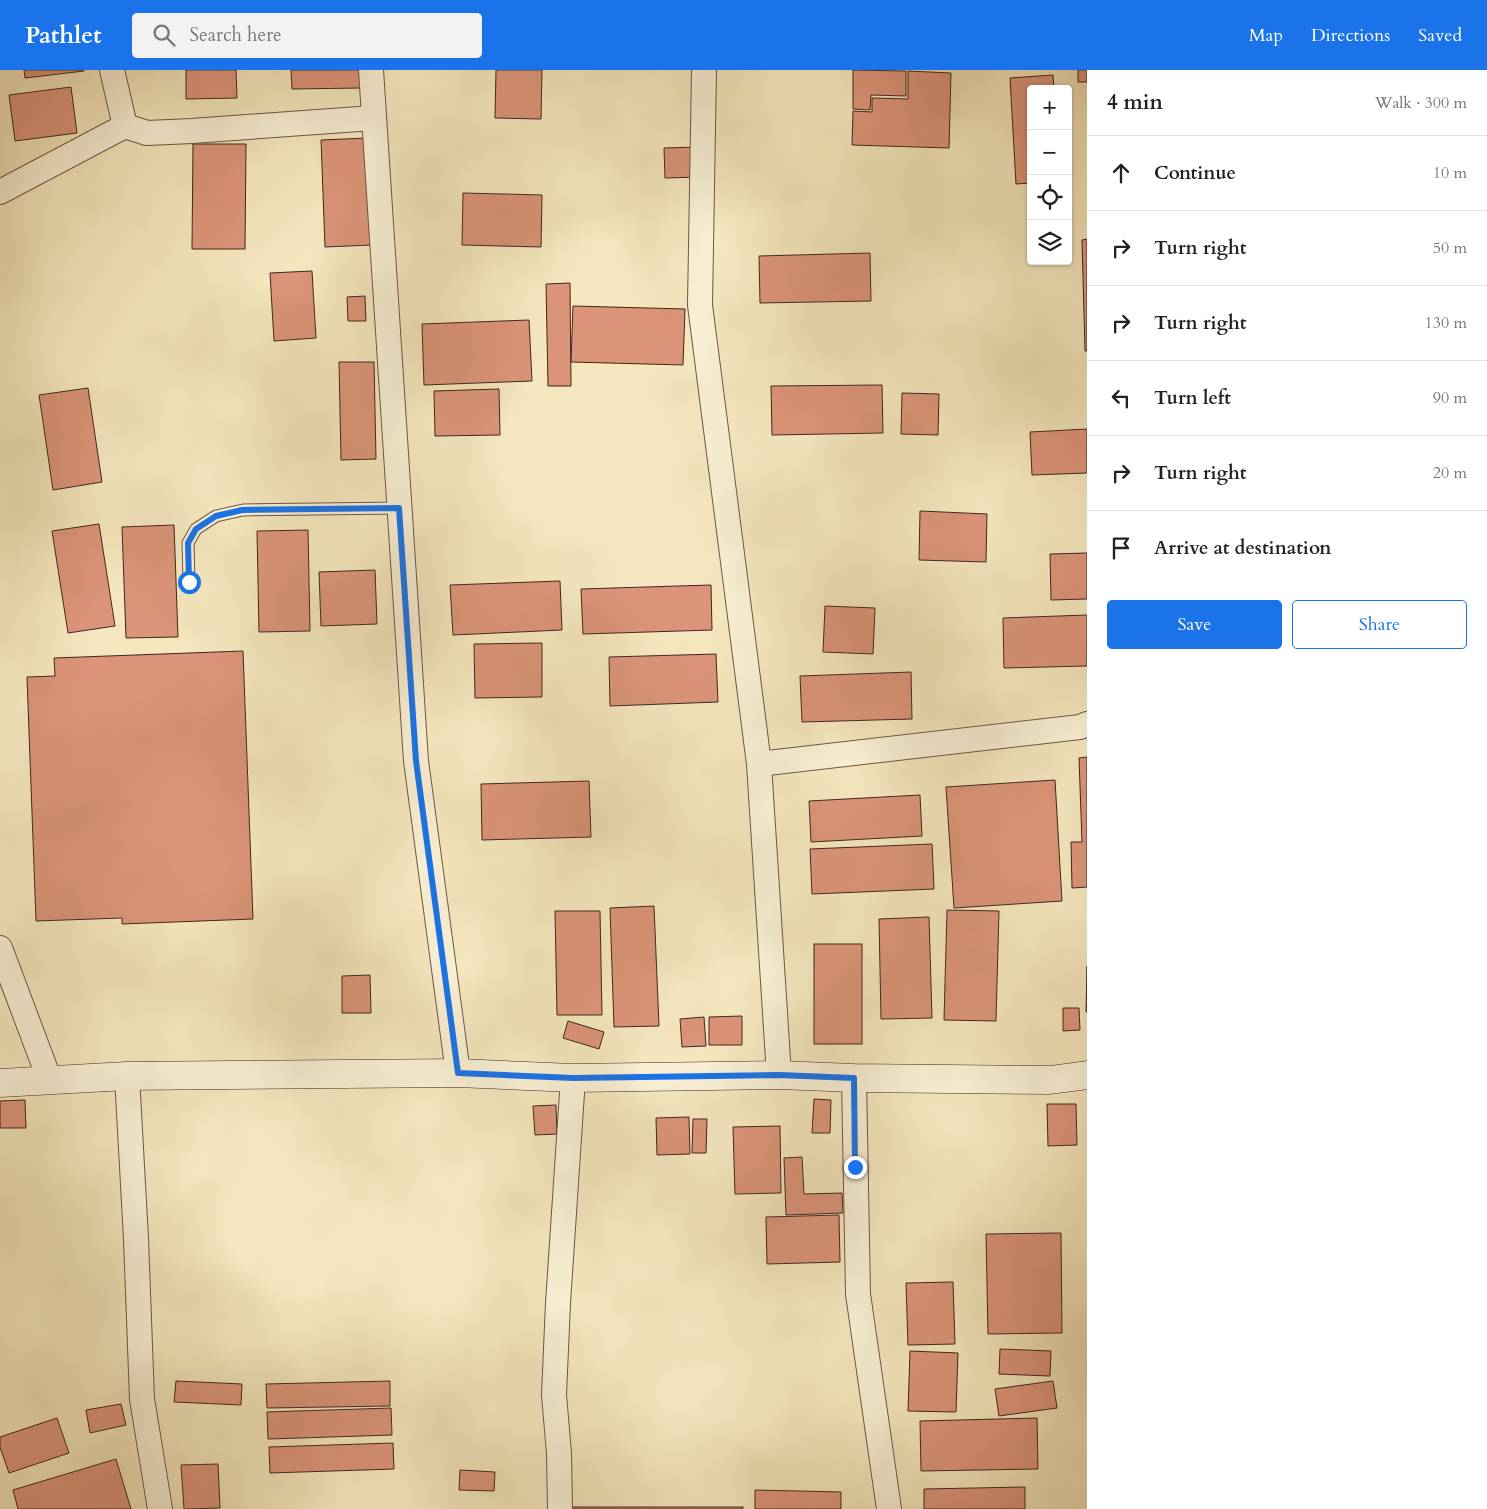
<!DOCTYPE html>
<html lang="en">
<head>
<meta charset="utf-8">
<style>
  :root { --surface:#fff; --page:#f2f2f2; --text:#222; --muted:#767676; --line:#e0e0e0; --accent:#1a73e8 }
  body { margin:0; font-family:Cardo,serif; background:var(--page); color:var(--text) }
  .controls { position:absolute; right:15px; top:15px; display:grid; overflow:hidden; border-radius:5px; box-shadow:0 1px 4px #0004 }
  .controls button { width:45px; height:45px; display:grid; place-items:center; padding:0; border:0; border-bottom:1px solid var(--line); background:var(--surface); color:var(--text); font:25px sans-serif }
  .stop { position:absolute; width:15px; height:15px; margin:-11px; border:4px solid #1a73e8; border-radius:50%; background:#fff }
  .stop.end { background:#1a73e8; border-color:#fff; box-shadow:0 1px 5px #0008 }
  .list { margin:0; padding:0; list-style:none }
  h2 { display:flex; justify-content:space-between; align-items:center; height:65px; margin:0; padding:0 20px; font-size:21px }
  h2 small { font-size:16px; font-weight:400; color:var(--muted) }
  .list li { display:grid; grid-template-columns:32px 1fr auto; gap:15px; align-items:center; box-sizing:border-box; height:75px; padding:0 20px; border-top:1px solid var(--line) }
  .list b { display:block; font-size:19px; white-space:nowrap }
  .list em { font-size:16px; font-style:normal; color:var(--muted) }
  .actions { display:flex; gap:10px; padding:15px 20px }
  .actions a { flex:1; padding:11px 0; border:1px solid var(--accent); border-radius:5px; text-align:center; font-size:18px; color:var(--accent) }
  .actions .main { background:var(--accent); color:#fff }
  .icon { flex:none; width:28px; height:28px; fill:none; stroke:currentColor; stroke-width:2; stroke-linecap:round; stroke-linejoin:round }
  .map { position:relative; flex:none; width:1087px; height:1439px; overflow:hidden }
  header { display:flex; align-items:center; gap:30px; box-sizing:border-box; height:70px; padding:0 25px; background:var(--accent); color:#fff }
  header strong { font-size:24px }
  nav { display:flex; gap:28px; margin-inline-start:auto; font-size:18px }
  .search { width:350px; height:45px; background:var(--page); display:flex; align-items:center; gap:12px; box-sizing:border-box; padding:0 18px; border-radius:5px; color:var(--muted); font-size:19px }
  main { display:flex }
  aside { flex:1; background:var(--surface) }
  .map>svg:first-child { display:block }
  .building { fill:#db9479; stroke:#41261d }
  .lines { fill:none; stroke-linecap:round; stroke-linejoin:round }
  .lane-casing { stroke:#6e5645; stroke-width:13 }
  .street-casing { stroke:#6e5645; stroke-width:26 }
  .secondary-casing { stroke:#41261d; stroke-width:29 }
  .lane { stroke:#f8efd4; stroke-width:11 }
  .street { stroke:#f8efd4; stroke-width:24 }
  .secondary { stroke:#f8efd4; stroke-width:28 }
  .route { stroke:#1a73e8; stroke-width:6 }
</style>
</head>
<body>
<header>
<strong>Pathlet</strong>
<div class="search"><svg class="icon" aria-label="search" viewBox="0 0 24 24"><circle cx="10" cy="10" r="6"/><path d="M15 15l6 6"/></svg>Search here</div>
<nav><a>Map</a><a>Directions</a><a>Saved</a></nav>
</header>
<main>
<div class="map">
<svg width="1087" height="1439" viewBox="0 0 1087 1439">
  <rect width="100%" height="100%" fill="#f4e6bd"/>
  <filter id="stains"><feTurbulence type="fractalNoise" baseFrequency=".004" numOctaves="4"/><feColorMatrix values="0 0 0 0 .2 0 0 0 0 .09 0 0 0 0 .02 0 0 0 .5 -.17"/></filter>
  <radialGradient id="worn" r=".72"><stop offset=".6" stop-color="#630" stop-opacity="0"/><stop offset="1" stop-color="#630" stop-opacity=".3"/></radialGradient>
  <!-- building -->
  <g class="building">
    <path d="M 24,0 L 84,0 L 84,1 L 25,8 Z"/>
    <path d="M 186,0 L 236,0 L 237,28 L 186,29 Z"/>
    <path d="M 291,0 L 360,0 L 361,18 L 292,19 Z"/>
    <path d="M 496,0 L 542,0 L 541,49 L 495,48 Z"/>
    <path d="M 853,0 L 906,1 L 906,26 L 871,25 L 870,40 L 853,39 Z"/>
    <rect x="1078" y="0" width="9" height="12"/>
    <path d="M 908,1 L 951,3 L 949,78 L 852,75 L 853,41 L 872,42 L 872,28 L 908,29 Z"/>
    <path d="M 1053,5 L 1054,19 L 1031,19 L 1031,113 L 1016,114 L 1010,8 Z"/>
    <path d="M 71,17 L 77,63 L 15,71 L 9,25 Z"/>
    <path d="M 367,68 L 372,175 L 325,177 L 321,70 Z"/>
    <path d="M 193,74 L 246,74 L 245,179 L 192,179 Z"/>
    <path d="M 699,77 L 700,107 L 665,108 L 664,78 Z"/>
    <path d="M 463,123 L 542,125 L 541,177 L 462,175 Z"/>
    <path d="M 1087,169 L 1087,281 L 1085,281 L 1082,170 Z"/>
    <path d="M 870,183 L 871,231 L 760,233 L 759,186 Z"/>
    <path d="M 312,201 L 316,268 L 274,271 L 270,203 Z"/>
    <path d="M 570,213 L 571,316 L 548,316 L 546,214 Z"/>
    <path d="M 365,226 L 366,251 L 348,251 L 347,227 Z"/>
    <path d="M 573,236 L 685,239 L 683,295 L 571,292 Z"/>
    <path d="M 529,250 L 532,311 L 424,315 L 422,254 Z"/>
    <path d="M 339,292 L 374,292 L 376,389 L 341,390 Z"/>
    <path d="M 882,315 L 883,363 L 772,365 L 771,316 Z"/>
    <path d="M 88,318 L 102,412 L 53,420 L 39,325 Z"/>
    <path d="M 499,319 L 500,365 L 435,366 L 434,321 Z"/>
    <path d="M 902,323 L 939,324 L 938,365 L 901,364 Z"/>
    <path d="M 1087,359 L 1087,403 L 1032,405 L 1030,362 Z"/>
    <path d="M 920,441 L 987,444 L 986,492 L 919,490 Z"/>
    <path d="M 99,454 L 115,556 L 68,563 L 52,461 Z"/>
    <path d="M 174,455 L 178,567 L 126,568 L 122,457 Z"/>
    <path d="M 308,460 L 310,561 L 259,562 L 257,461 Z"/>
    <path d="M 1087,483 L 1087,529 L 1051,530 L 1050,484 Z"/>
    <path d="M 375,500 L 377,554 L 321,556 L 319,502 Z"/>
    <path d="M 560,511 L 562,560 L 453,565 L 450,515 Z"/>
    <path d="M 711,515 L 712,560 L 583,564 L 581,519 Z"/>
    <path d="M 825,536 L 875,538 L 873,584 L 823,582 Z"/>
    <path d="M 1087,545 L 1087,596 L 1004,598 L 1003,548 Z"/>
    <path d="M 542,573 L 542,627 L 475,628 L 474,574 Z"/>
    <path d="M 243,581 L 253,849 L 122,854 L 122,848 L 36,851 L 27,607 L 55,606 L 54,588 Z"/>
    <path d="M 716,584 L 718,632 L 610,636 L 609,587 Z"/>
    <path d="M 911,602 L 912,649 L 802,652 L 800,606 Z"/>
    <path d="M 1087,687 L 1087,817 L 1072,818 L 1071,772 L 1082,772 L 1079,688 Z"/>
    <path d="M 1055,710 L 1062,831 L 954,838 L 946,717 Z"/>
    <path d="M 589,711 L 591,767 L 482,770 L 481,714 Z"/>
    <path d="M 920,725 L 922,766 L 811,772 L 809,731 Z"/>
    <path d="M 932,774 L 934,819 L 812,824 L 810,779 Z"/>
    <path d="M 654,836 L 659,956 L 614,957 L 610,838 Z"/>
    <path d="M 947,840 L 999,841 L 996,951 L 944,950 Z"/>
    <path d="M 555,841 L 600,841 L 602,945 L 557,945 Z"/>
    <path d="M 929,847 L 932,948 L 881,949 L 879,849 Z"/>
    <rect x="814" y="874" width="48" height="100"/>
    <path d="M 1087,896 L 1087,942 L 1086,942 Z"/>
    <path d="M 370,905 L 371,943 L 342,943 L 342,906 Z"/>
    <path d="M 1063,938 L 1079,938 L 1080,960 L 1063,961 Z"/>
    <path d="M 742,946 L 742,975 L 709,975 L 709,947 Z"/>
    <path d="M 704,947 L 706,976 L 682,977 L 680,949 Z"/>
    <path d="M 568,951 L 604,962 L 599,979 L 563,968 Z"/>
    <path d="M 814,1029 L 831,1030 L 830,1063 L 812,1063 Z"/>
    <path d="M 25,1030 L 26,1058 L 0,1058 L 0,1031 Z"/>
    <path d="M 1047,1034 L 1076,1034 L 1077,1075 L 1048,1076 Z"/>
    <path d="M 556,1035 L 557,1064 L 535,1065 L 533,1036 Z"/>
    <path d="M 689,1047 L 690,1084 L 657,1085 L 656,1048 Z"/>
    <path d="M 693,1049 L 707,1049 L 706,1083 L 692,1083 Z"/>
    <path d="M 780,1056 L 781,1123 L 735,1124 L 733,1057 Z"/>
    <path d="M 802,1087 L 804,1124 L 842,1123 L 843,1143 L 786,1145 L 784,1088 Z"/>
    <path d="M 839,1145 L 840,1192 L 767,1194 L 766,1147 Z"/>
    <path d="M 1061,1163 L 1062,1263 L 988,1264 L 986,1164 Z"/>
    <path d="M 953,1212 L 955,1274 L 908,1275 L 906,1213 Z"/>
    <path d="M 1000,1279 L 1051,1281 L 1050,1306 L 999,1304 Z"/>
    <path d="M 910,1281 L 958,1283 L 956,1342 L 908,1341 Z"/>
    <path d="M 176,1311 L 242,1314 L 241,1335 L 174,1332 Z"/>
    <path d="M 390,1311 L 390,1336 L 267,1338 L 266,1314 Z"/>
    <path d="M 1053,1311 L 1057,1338 L 999,1346 L 995,1319 Z"/>
    <path d="M 121,1334 L 126,1355 L 90,1363 L 86,1340 Z"/>
    <path d="M 391,1338 L 392,1365 L 268,1369 L 267,1342 Z"/>
    <path d="M 57,1348 L 69,1383 L 9,1403 L 0,1377 L 0,1367 Z"/>
    <path d="M 1037,1348 L 1038,1399 L 921,1401 L 920,1351 Z"/>
    <path d="M 393,1373 L 394,1399 L 270,1403 L 269,1377 Z"/>
    <path d="M 116,1389 L 131,1439 L 18,1439 L 13,1420 Z"/>
    <path d="M 218,1394 L 220,1438 L 184,1439 L 181,1395 Z"/>
    <path d="M 460,1400 L 495,1402 L 494,1421 L 459,1420 Z"/>
    <path d="M 1025,1417 L 1025,1439 L 924,1439 L 924,1419 Z"/>
    <path d="M 755,1420 L 841,1422 L 841,1439 L 755,1439 Z"/>
    <rect x="566" y="1437" width="177" height="2"/>
  </g>
  <g class="lines">
    <!-- lane casing -->
    <g class="lane-casing">
      <path id="lane" d="M 189,512 L 188,473 L 196,459 L 216,446 L 243,440 L 399,438"/>
    </g>
    <!-- street casing -->
    <g class="street-casing">
      <g id="street">
        <path d="M 112,0 L 125,56"/>
        <path d="M 371,0 L 416,691 L 458,1003"/>
        <path d="M 704,0 L 700,235 L 759,694 L 779,1005"/>
        <path d="M 0,122 L 125,56 L 147,63 L 192,61 L 373,48"/>
        <path d="M 759,694 L 1080,657 L 1087,654"/>
        <path d="M 0,878 L 50,1011"/>
        <path d="M 127,1006 L 136,1169 L 142,1329 L 160,1439"/>
        <path d="M 854,1008 L 858,1224 L 889,1439"/>
        <path d="M 560,1439 L 559,1383 L 554,1325 L 558,1233 L 573,1008"/>
      </g>
    </g>
    <!-- secondary casing -->
    <g class="secondary-casing">
      <path id="secondary" d="M 0,1013 L 127,1006 L 458,1003 L 573,1008 L 779,1005 L 854,1008 L 1050,1010 L 1087,1005"/>
    </g>
    <!-- lane -->
    <use href="#lane" class="lane"/>
    <!-- street -->
    <use href="#street" class="street"/>
    <!-- secondary -->
    <use href="#secondary" class="secondary"/>
  </g>
  <g class="lines">
    <!-- route -->
    <path class="route" d="M 189,512 L 188,473 L 196,459 L 216,446 L 242,440 L 399,438 L 416,691 L 458,1003 L 573,1008 L 779,1005 L 854,1008 L 855,1097"/>
  </g>
  <rect width="100%" height="100%" filter="url(#stains)"/>
  <rect width="100%" height="100%" fill="url(#worn)"/>
</svg>
<div class="controls">
<button>+</button>
<button>−</button>
<button><svg class="icon" aria-label="locate" viewBox="0 0 24 24"><circle cx="12" cy="12" r="6"/><path d="M12 2v4M12 18v4M2 12h4M18 12h4"/></svg></button>
<button><svg class="icon" aria-label="layers" viewBox="0 0 24 24"><path d="M12 4l9 5-9 5-9-5zM3 14l9 5 9-5"/></svg></button>
</div>
<div class="stop" style="left:189px;top:512px"></div>
<div class="stop end" style="left:855px;top:1097px"></div>
</div>
<aside>
<h2>4 min<small>Walk · 300 m</small></h2>
<ul class="list">
<li><svg class="icon" aria-label="ahead" viewBox="0 0 24 24"><path d="M12 20V5M6 11l6-6 6 6"/></svg><div><b>Continue</b></div><em>10 m</em></li>
<li><svg class="icon" aria-label="right" viewBox="0 0 24 24"><path d="M7 20v-9h11M14 6l5 5-5 5"/></svg><div><b>Turn right</b></div><em>50 m</em></li>
<li><svg class="icon" aria-label="right" viewBox="0 0 24 24"><path d="M7 20v-9h11M14 6l5 5-5 5"/></svg><div><b>Turn right</b></div><em>130 m</em></li>
<li><svg class="icon" aria-label="left" viewBox="0 0 24 24"><path d="M17 20v-9H6M10 6l-5 5 5 5"/></svg><div><b>Turn left</b></div><em>90 m</em></li>
<li><svg class="icon" aria-label="right" viewBox="0 0 24 24"><path d="M7 20v-9h11M14 6l5 5-5 5"/></svg><div><b>Turn right</b></div><em>20 m</em></li>
<li><svg class="icon" aria-label="arrive" viewBox="0 0 24 24"><path d="M6 21V4h12l-3 4 3 4H6"/></svg><div><b>Arrive at destination</b></div></li>
</ul>
<div class="actions"><a class="main">Save</a><a>Share</a></div>
</aside>
</main>
</body>
</html>
